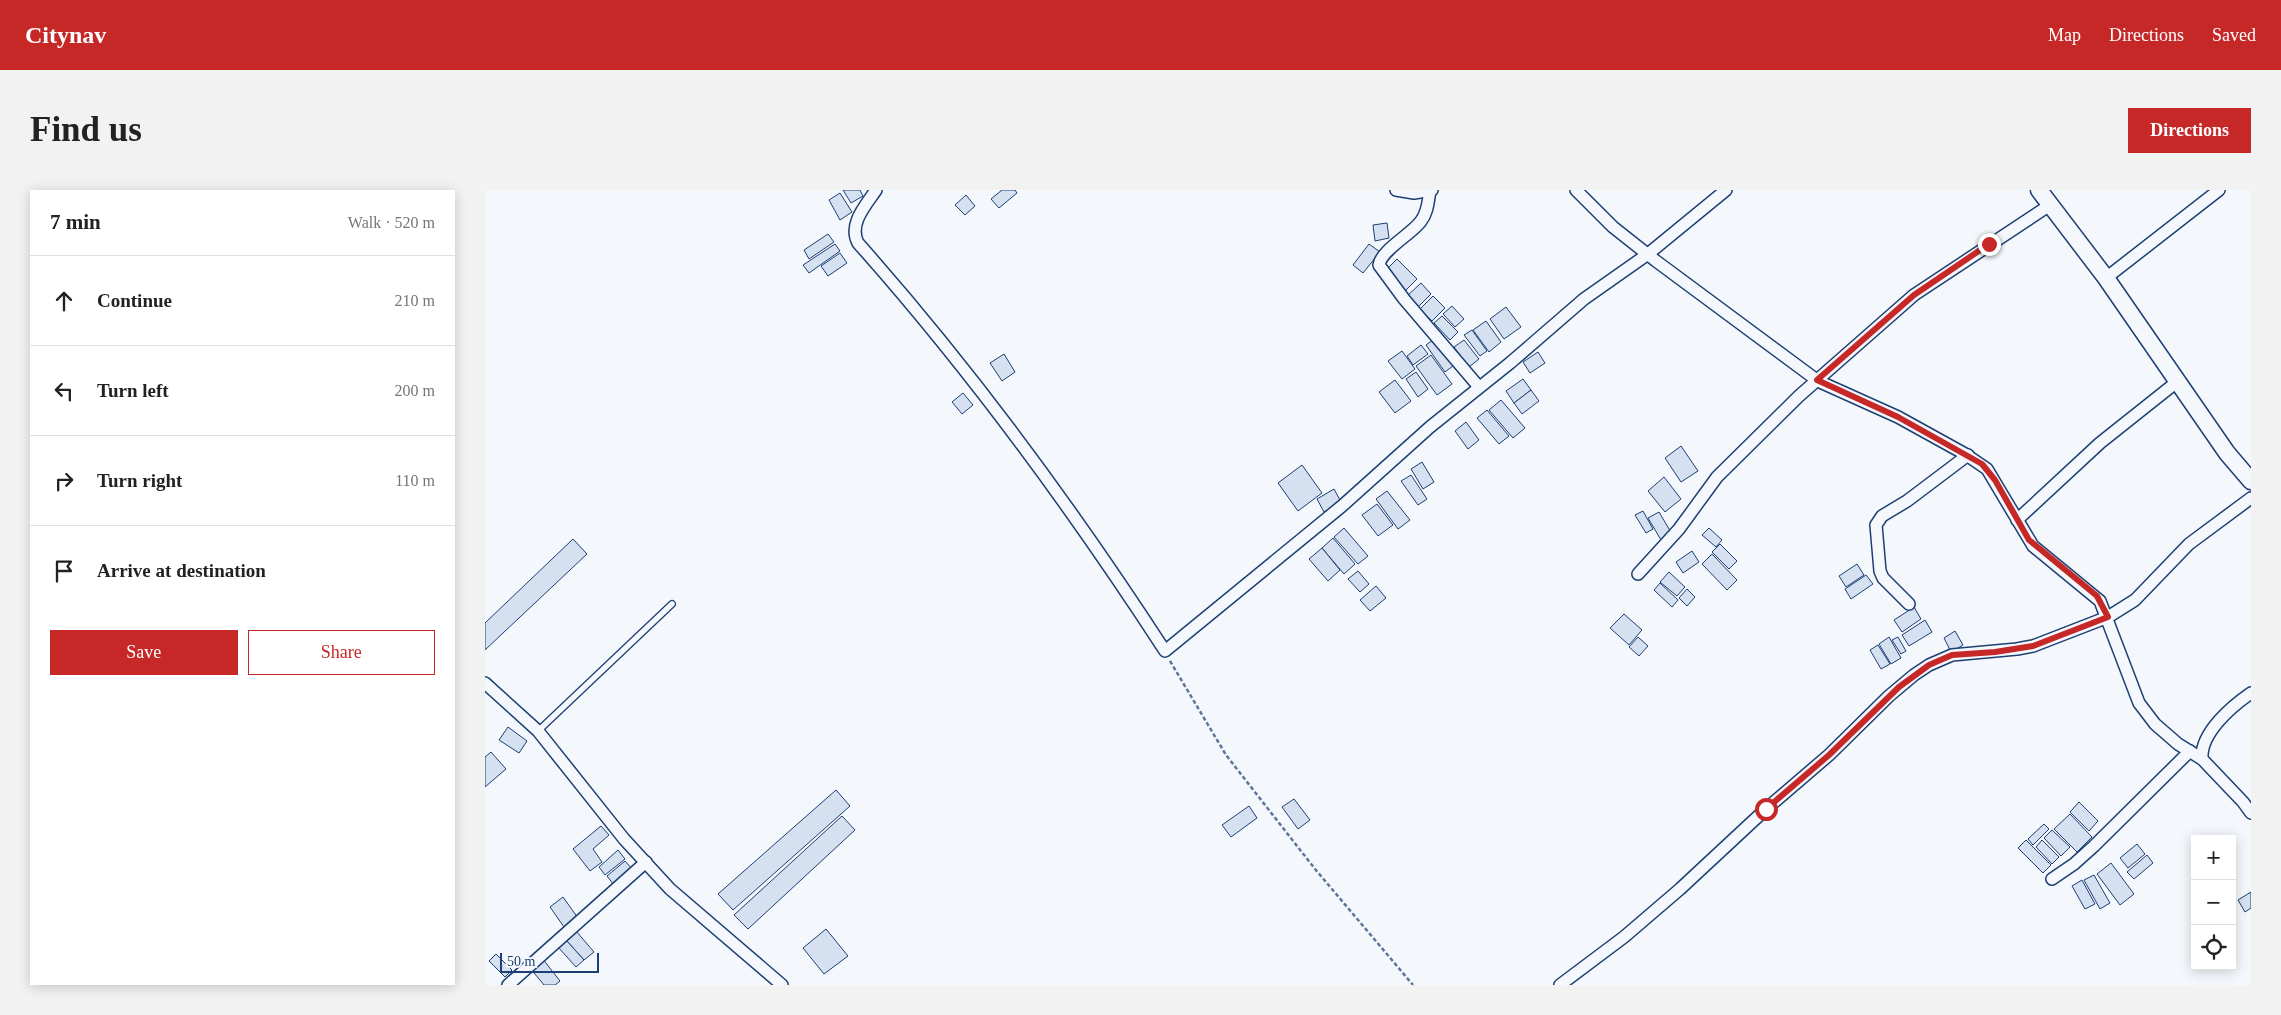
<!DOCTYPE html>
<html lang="en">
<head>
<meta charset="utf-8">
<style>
  :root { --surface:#fff; --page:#f2f2f2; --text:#222; --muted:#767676; --line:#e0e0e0; --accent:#c62828 }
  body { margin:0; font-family:"Times New Roman",serif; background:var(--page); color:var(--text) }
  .controls { position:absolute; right:15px; bottom:15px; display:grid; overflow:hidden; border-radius:0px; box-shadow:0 2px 12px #0003 }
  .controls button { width:45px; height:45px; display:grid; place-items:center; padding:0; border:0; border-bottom:1px solid var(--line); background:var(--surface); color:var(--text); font:25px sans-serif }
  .scale { position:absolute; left:15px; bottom:12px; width:99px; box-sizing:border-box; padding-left:5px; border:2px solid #1d3f73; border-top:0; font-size:14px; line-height:18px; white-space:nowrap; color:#1d3f73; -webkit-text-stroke:4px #f4f7fb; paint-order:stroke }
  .stop { position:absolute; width:15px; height:15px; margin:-11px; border:4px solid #c62828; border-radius:50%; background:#fff }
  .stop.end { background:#c62828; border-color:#fff; box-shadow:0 1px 5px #0008 }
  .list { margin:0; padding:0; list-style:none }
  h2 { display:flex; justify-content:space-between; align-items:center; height:65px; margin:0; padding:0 20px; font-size:21px }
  h2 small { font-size:16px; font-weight:400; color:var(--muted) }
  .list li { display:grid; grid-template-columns:32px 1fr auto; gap:15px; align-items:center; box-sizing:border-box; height:90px; padding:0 20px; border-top:1px solid var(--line) }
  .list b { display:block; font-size:19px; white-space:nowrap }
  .list em { font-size:16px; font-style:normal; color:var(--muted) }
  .actions { display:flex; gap:10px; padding:15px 20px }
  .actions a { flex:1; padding:11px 0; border:1px solid var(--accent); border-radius:0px; text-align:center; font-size:18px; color:var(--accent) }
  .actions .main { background:var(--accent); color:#fff }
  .icon { flex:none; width:28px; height:28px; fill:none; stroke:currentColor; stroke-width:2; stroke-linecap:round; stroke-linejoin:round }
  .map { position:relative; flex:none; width:1766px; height:795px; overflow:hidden; border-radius:0px }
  header { display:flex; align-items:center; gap:30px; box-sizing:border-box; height:70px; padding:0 25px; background:var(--accent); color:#fff }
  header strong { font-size:24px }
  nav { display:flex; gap:28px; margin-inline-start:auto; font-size:18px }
  .intro { display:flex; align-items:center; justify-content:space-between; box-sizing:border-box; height:120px; padding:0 30px }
  h1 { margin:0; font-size:35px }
  .button { padding:12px 22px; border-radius:0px; background:var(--accent); color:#fff; font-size:18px; font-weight:700 }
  main { display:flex; gap:30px; padding:0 30px }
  aside { flex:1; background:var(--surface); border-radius:0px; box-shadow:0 2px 12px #0003 }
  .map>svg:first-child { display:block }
  .building { fill:#d5e0f0; stroke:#1d3f73 }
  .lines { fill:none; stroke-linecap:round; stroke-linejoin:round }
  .lane-casing { stroke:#1d3f73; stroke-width:8 }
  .street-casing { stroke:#1d3f73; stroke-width:14 }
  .secondary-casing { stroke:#1d3f73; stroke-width:19 }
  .path { stroke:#5e769c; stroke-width:2.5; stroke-dasharray:4 2.5; stroke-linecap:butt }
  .lane { stroke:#f4f7fb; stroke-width:5.5 }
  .street { stroke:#f4f7fb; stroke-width:11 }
  .secondary { stroke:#f4f7fb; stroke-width:16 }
  .route { stroke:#c62828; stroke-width:6 }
</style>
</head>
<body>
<header>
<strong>Citynav</strong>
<nav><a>Map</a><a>Directions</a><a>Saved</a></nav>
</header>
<div class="intro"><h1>Find us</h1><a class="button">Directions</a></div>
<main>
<aside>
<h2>7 min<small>Walk · 520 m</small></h2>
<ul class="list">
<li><svg class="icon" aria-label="ahead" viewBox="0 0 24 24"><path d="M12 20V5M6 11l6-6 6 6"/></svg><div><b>Continue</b></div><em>210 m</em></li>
<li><svg class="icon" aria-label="left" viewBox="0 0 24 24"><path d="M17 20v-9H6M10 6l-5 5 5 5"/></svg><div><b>Turn left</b></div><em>200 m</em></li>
<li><svg class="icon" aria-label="right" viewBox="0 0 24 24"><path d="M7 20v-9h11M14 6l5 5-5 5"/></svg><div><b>Turn right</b></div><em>110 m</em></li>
<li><svg class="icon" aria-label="arrive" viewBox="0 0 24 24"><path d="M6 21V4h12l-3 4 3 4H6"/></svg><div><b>Arrive at destination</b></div></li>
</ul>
<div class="actions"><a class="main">Save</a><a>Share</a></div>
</aside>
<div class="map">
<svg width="1766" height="795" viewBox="0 0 1766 795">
  <rect width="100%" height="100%" fill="#f4f7fb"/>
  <!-- building -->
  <g class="building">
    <path d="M 358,0 L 375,0 L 378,6 L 366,13 Z"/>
    <path d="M 517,0 L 530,0 L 532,3 L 514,18 L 506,9 Z"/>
    <path d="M 355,3 L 367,22 L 355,30 L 344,10 Z"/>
    <path d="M 481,5 L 490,16 L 480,25 L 470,15 Z"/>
    <path d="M 902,33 L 904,48 L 890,51 L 888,35 Z"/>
    <path d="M 343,44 L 349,52 L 324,69 L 319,60 Z"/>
    <path d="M 350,54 L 355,61 L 324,83 L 318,75 Z"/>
    <path d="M 884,54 L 895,62 L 878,83 L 868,75 Z"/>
    <path d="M 355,63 L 362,73 L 343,86 L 336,76 Z"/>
    <path d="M 912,69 L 932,89 L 920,101 L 900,81 Z"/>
    <path d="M 936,93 L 946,104 L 932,118 L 921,107 Z"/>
    <path d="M 948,106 L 960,118 L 947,131 L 935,119 Z"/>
    <path d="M 967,116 L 979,129 L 970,137 L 958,124 Z"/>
    <path d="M 1021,117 L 1036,137 L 1019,149 L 1005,129 Z"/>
    <path d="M 957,126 L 973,142 L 965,150 L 949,133 Z"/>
    <path d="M 1001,131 L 1016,152 L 1004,162 L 988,140 Z"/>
    <path d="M 987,140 L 1002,161 L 995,166 L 979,145 Z"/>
    <path d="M 948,150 L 968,176 L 960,182 L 941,155 Z"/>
    <path d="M 979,150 L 994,169 L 984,177 L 969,157 Z"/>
    <path d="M 936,155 L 943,164 L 928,175 L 922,166 Z"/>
    <path d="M 917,161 L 930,179 L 917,189 L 903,171 Z"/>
    <path d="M 1053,162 L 1060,173 L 1045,183 L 1038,172 Z"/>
    <path d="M 519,164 L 530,182 L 517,191 L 505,173 Z"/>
    <path d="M 946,165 L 967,194 L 952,205 L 931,176 Z"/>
    <path d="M 931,182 L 943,199 L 933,207 L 921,189 Z"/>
    <path d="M 1038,189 L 1046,200 L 1029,213 L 1021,201 Z"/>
    <path d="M 910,190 L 926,211 L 910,223 L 894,202 Z"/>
    <path d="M 1046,200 L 1054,211 L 1037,224 L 1029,213 Z"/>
    <path d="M 478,203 L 488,215 L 477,224 L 467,212 Z"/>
    <path d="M 1016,210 L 1040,238 L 1028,248 L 1004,220 Z"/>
    <path d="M 1002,220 L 1024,246 L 1014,254 L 992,228 Z"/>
    <path d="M 981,232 L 994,250 L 983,259 L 970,241 Z"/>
    <path d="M 1196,256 L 1213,281 L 1196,292 L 1180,268 Z"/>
    <path d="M 937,272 L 949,292 L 938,299 L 926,279 Z"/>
    <path d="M 817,275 L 837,303 L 813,321 L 793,293 Z"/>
    <path d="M 926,285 L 942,309 L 933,315 L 916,291 Z"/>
    <path d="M 1179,287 L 1196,309 L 1180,322 L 1163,301 Z"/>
    <path d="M 849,299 L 856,312 L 839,322 L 832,309 Z"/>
    <path d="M 902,301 L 925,330 L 913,339 L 891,309 Z"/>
    <path d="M 892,314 L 908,335 L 893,346 L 877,325 Z"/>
    <path d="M 1158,321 L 1168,339 L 1161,343 L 1150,325 Z"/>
    <path d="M 1174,322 L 1187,344 L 1176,350 L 1163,328 Z"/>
    <path d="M 859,338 L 883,366 L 873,374 L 849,347 Z"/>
    <path d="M 1224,338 L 1237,350 L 1231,357 L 1217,345 Z"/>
    <path d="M 848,348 L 870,374 L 859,384 L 837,358 Z"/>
    <path d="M 88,349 L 102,364 L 0,460 L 0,433 Z"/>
    <path d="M 1235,354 L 1252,371 L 1244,379 L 1227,362 Z"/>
    <path d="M 837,358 L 855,380 L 843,391 L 824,369 Z"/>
    <path d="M 1207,361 L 1214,372 L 1198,383 L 1191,372 Z"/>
    <path d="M 1227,364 L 1252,390 L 1242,400 L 1217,374 Z"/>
    <path d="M 1372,374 L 1379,385 L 1361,397 L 1354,386 Z"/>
    <path d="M 873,381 L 884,394 L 875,402 L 863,389 Z"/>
    <path d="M 1184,382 L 1200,397 L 1192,406 L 1175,392 Z"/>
    <path d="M 1381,385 L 1388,394 L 1366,409 L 1360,399 Z"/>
    <path d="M 1175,393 L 1193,410 L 1187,417 L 1169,400 Z"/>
    <path d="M 891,396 L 901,408 L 885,421 L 875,410 Z"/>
    <path d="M 1202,399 L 1210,407 L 1202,416 L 1194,408 Z"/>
    <path d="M 1429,417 L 1436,429 L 1417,442 L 1409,430 Z"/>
    <path d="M 1139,424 L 1157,440 L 1144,455 L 1125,438 Z"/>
    <path d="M 1440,430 L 1447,442 L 1424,456 L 1417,445 Z"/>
    <path d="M 1470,441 L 1478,455 L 1466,462 L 1459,448 Z"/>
    <path d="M 1153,447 L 1163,456 L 1154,466 L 1144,457 Z"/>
    <path d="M 1404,447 L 1416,468 L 1406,474 L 1394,454 Z"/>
    <path d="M 1413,447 L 1421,461 L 1416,464 L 1407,450 Z"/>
    <path d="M 1393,455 L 1405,474 L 1396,479 L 1385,460 Z"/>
    <path d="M 23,537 L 42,551 L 34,563 L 14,550 Z"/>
    <path d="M 6,562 L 21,579 L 0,597 L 0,567 Z"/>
    <path d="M 351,600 L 365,616 L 248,720 L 233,704 Z"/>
    <path d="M 809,609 L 825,630 L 813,639 L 797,617 Z"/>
    <path d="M 1594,612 L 1613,631 L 1604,641 L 1585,622 Z"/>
    <path d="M 764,616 L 772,628 L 746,647 L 737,635 Z"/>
    <path d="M 1585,624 L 1607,647 L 1592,662 L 1569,639 Z"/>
    <path d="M 357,626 L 370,640 L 263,739 L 249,725 Z"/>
    <path d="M 1559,634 L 1564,639 L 1548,655 L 1543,649 Z"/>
    <path d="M 116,636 L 124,645 L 108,659 L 117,672 L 105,681 L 88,659 Z"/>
    <path d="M 1567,640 L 1585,657 L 1576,666 L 1559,648 Z"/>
    <path d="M 1541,650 L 1566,675 L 1558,683 L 1533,658 Z"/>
    <path d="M 1557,650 L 1574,667 L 1567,674 L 1551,657 Z"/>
    <path d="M 1652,654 L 1660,664 L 1643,678 L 1635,668 Z"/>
    <path d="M 133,660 L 140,669 L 120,685 L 114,677 Z"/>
    <path d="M 1662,665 L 1668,673 L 1649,689 L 1642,682 Z"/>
    <path d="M 140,671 L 147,679 L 129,695 L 122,686 Z"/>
    <path d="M 1626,673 L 1649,704 L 1635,715 L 1612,684 Z"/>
    <path d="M 1609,685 L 1625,713 L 1615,719 L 1599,690 Z"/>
    <path d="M 1597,690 L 1610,714 L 1600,719 L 1587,696 Z"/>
    <path d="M 1766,702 L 1766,718 L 1760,722 L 1753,710 Z"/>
    <path d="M 78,707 L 93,728 L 79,737 L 65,717 Z"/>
    <path d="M 341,739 L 363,766 L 339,784 L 318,758 Z"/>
    <path d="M 91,741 L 109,762 L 99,770 L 81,750 Z"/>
    <path d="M 81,750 L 99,770 L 91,777 L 73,757 Z"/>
    <path d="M 11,764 L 27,780 L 20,787 L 4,771 Z"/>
    <path d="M 57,768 L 75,791 L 70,795 L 59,795 L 45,778 Z"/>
  </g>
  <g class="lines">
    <!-- lane casing -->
    <g class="lane-casing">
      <path id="lane" d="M 53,541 L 187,414"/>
    </g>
    <!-- street casing -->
    <g class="street-casing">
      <g id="street">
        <path d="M 391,0 C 381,15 363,34 373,53 C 486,180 587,318 680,461 L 857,316 L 945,237 L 1025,173 L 1099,109 L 1163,64 L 1241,0"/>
        <path d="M 911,0 L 929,3 L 947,0"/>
        <path d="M 1091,0 L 1128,37 L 1171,71 L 1333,191 L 1413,227 L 1480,264 L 1502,279 L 1548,356 L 1615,411 L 1654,513 L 1670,534 L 1693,554 L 1717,569 L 1758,612 L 1766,623"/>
        <path d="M 945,1 C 943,11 943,22 936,31 C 927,44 896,60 894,75 L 919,109 L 994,197"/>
        <path d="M 1621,88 L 1734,0"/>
        <path d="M 1532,330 L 1615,253 L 1693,191"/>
        <path d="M 1153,384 L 1194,339 L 1232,287 L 1314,206 L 1429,105 L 1565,15"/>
        <path d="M 1424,414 L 1398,388 L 1395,381 L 1391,335 L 1397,326 L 1422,311 L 1483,265"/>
        <path d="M 0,493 L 53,541 L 139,649 L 185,699 L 297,795"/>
        <path d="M 1717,569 C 1715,543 1747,516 1766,503"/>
        <path d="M 1567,689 L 1589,674 L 1609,656 L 1705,561"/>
        <path d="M 23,795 L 161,672"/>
        <path d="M 1075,795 L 1139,747 L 1195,699 L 1281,619 L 1344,565 L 1404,506 L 1429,485 L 1444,475 L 1467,465 L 1532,459 L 1548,456 L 1623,427 L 1650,410 L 1704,354 L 1766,308"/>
      </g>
    </g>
    <!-- secondary casing -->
    <g class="secondary-casing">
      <path id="secondary" d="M 1554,0 L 1621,88 L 1742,263 L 1766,291"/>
    </g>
    <!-- path -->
    <path class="path" d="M 685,471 L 741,565 L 830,679 L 928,795"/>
    <!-- lane -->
    <use href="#lane" class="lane"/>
    <!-- street -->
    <use href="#street" class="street"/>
    <!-- secondary -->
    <use href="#secondary" class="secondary"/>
  </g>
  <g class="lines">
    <!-- route -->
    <path class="route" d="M 1281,619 L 1344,565 L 1414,497 L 1444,475 L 1467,465 L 1510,462 L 1548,456 L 1623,427 L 1612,406 L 1544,350 L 1510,290 L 1497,274 L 1413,227 L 1332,190 L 1429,105 L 1504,54"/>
  </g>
</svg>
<div class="controls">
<button>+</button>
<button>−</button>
<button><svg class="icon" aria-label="locate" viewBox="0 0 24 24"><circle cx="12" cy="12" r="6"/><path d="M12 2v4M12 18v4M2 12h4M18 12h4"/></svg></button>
</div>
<div class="scale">50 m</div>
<div class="stop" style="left:1281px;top:619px"></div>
<div class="stop end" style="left:1504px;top:54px"></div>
</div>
</main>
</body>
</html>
